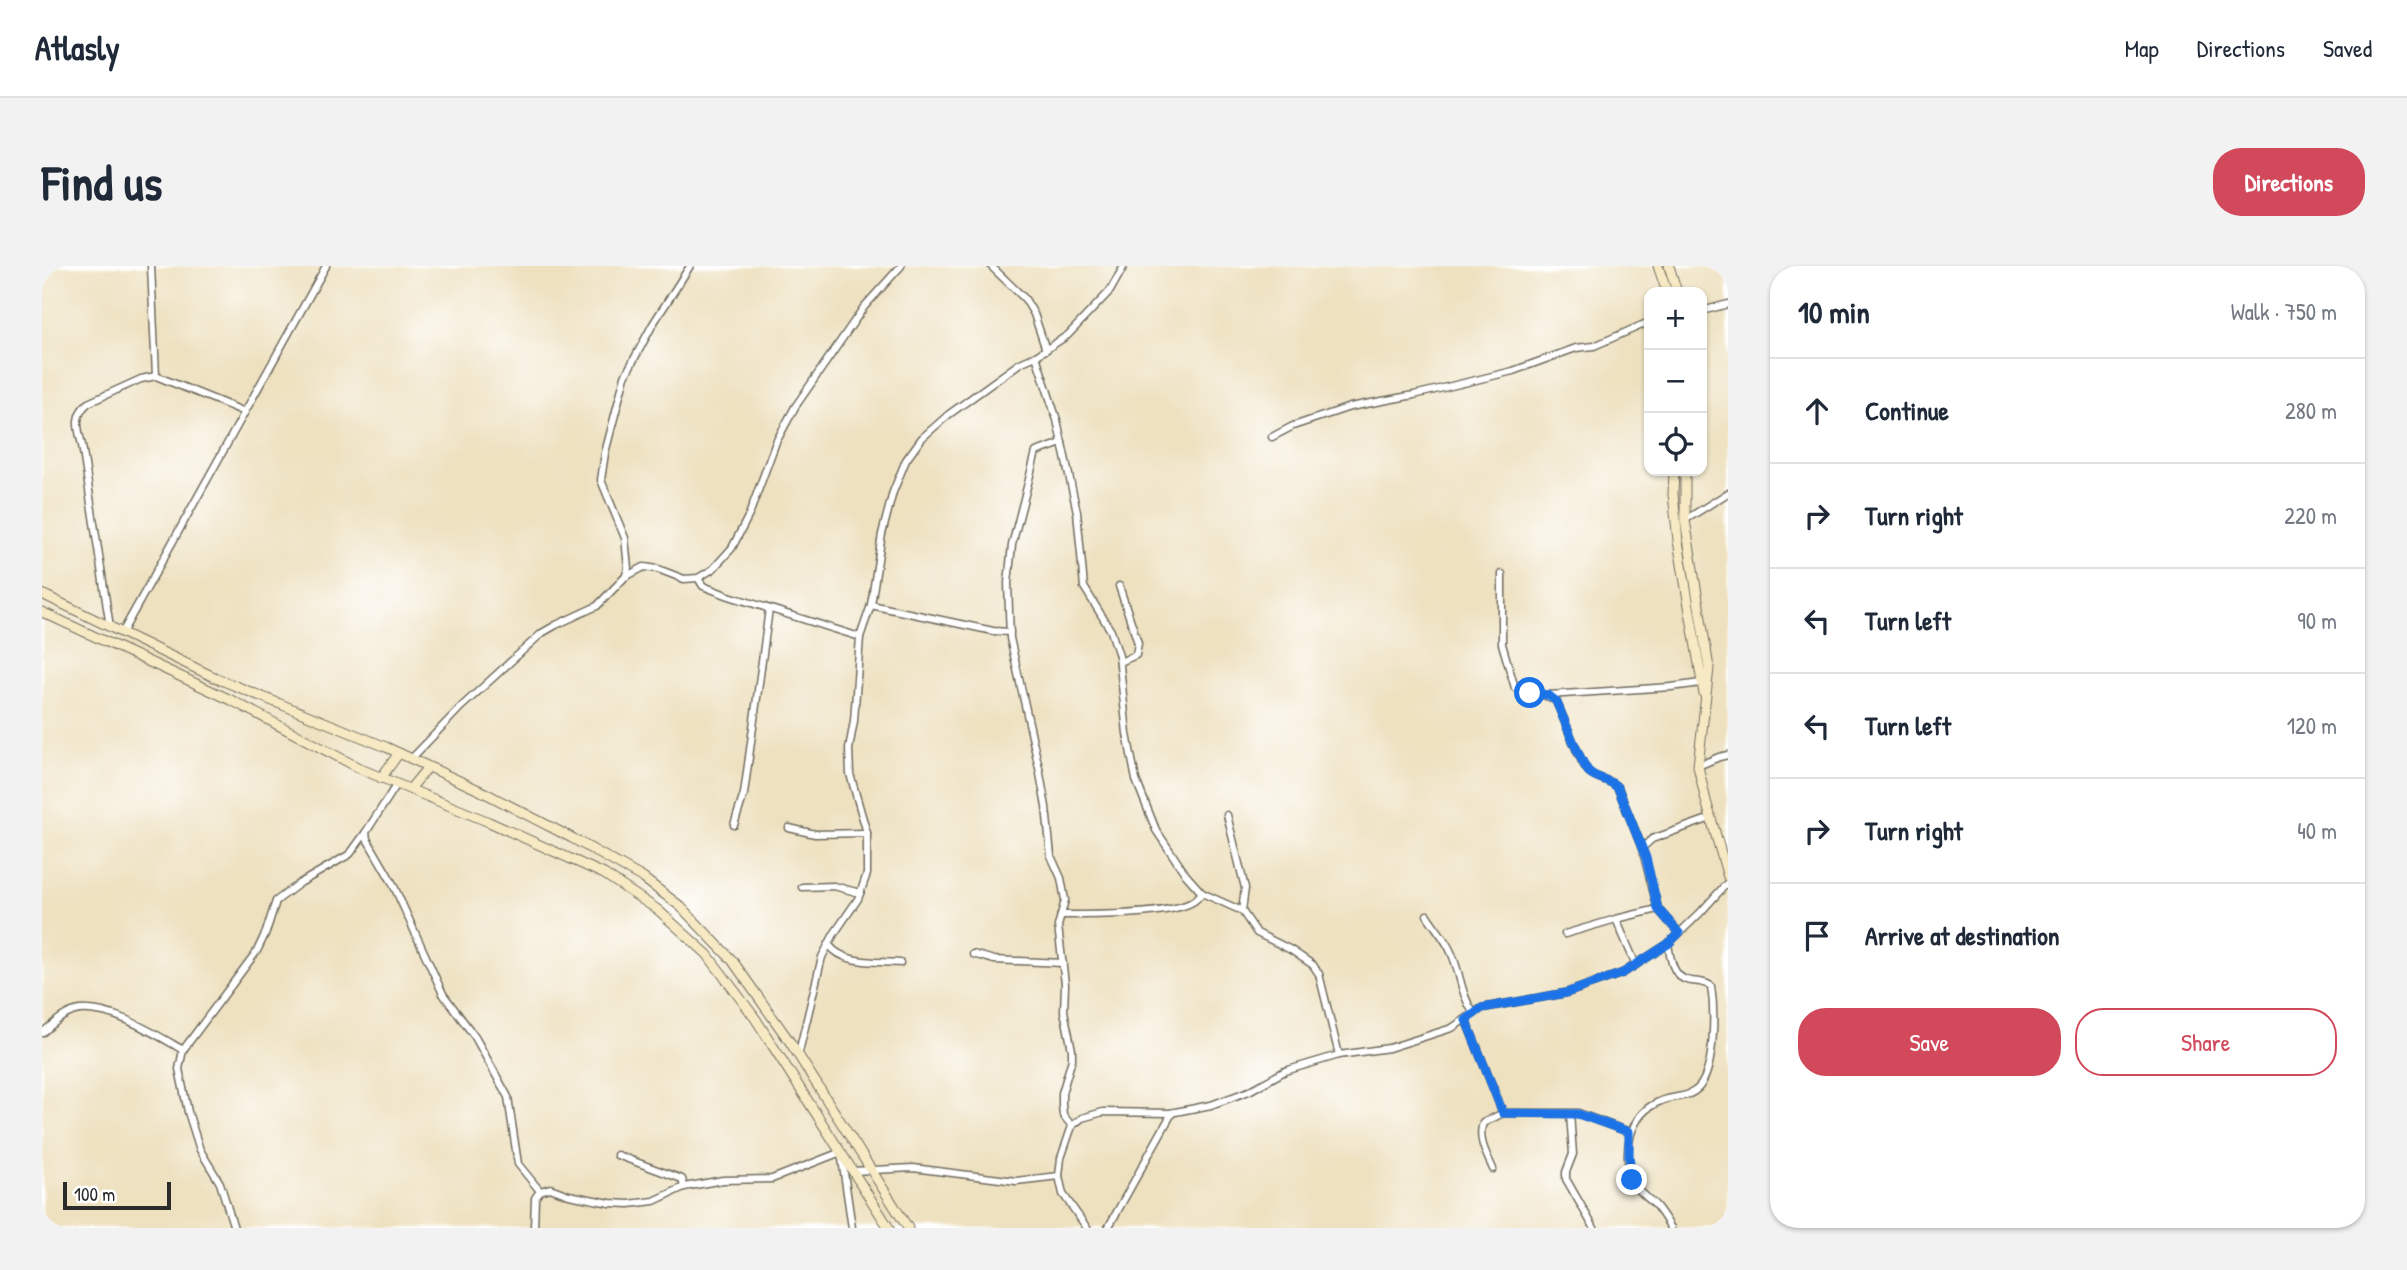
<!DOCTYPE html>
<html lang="en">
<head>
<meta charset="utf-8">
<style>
  :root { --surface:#fff; --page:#f2f2f3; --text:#1f2937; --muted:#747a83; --line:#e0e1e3; --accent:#d1495b }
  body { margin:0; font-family:"Patrick Hand",sans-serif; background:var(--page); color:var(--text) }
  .controls { position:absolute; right:21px; top:21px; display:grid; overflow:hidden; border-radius:14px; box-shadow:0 2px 5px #0004 }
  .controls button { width:63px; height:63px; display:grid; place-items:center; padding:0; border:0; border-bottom:2px solid var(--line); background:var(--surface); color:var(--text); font:35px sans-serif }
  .scale { position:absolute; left:21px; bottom:18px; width:108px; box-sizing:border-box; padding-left:7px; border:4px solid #2b2b2b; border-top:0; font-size:19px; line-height:24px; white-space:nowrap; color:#2b2b2b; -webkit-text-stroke:5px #fff; paint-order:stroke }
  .stop { position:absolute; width:21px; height:21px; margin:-16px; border:5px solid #1a73e8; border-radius:50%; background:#fff }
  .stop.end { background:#1a73e8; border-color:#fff; box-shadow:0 2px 7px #0008 }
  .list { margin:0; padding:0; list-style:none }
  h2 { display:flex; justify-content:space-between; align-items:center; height:91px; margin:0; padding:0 28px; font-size:30px }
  h2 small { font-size:23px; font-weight:400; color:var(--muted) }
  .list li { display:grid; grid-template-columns:46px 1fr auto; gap:21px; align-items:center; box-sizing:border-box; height:105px; padding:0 28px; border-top:2px solid var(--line) }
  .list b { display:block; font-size:26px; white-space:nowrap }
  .list em { font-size:23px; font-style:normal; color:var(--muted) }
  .actions { display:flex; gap:14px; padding:21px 28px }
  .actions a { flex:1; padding:16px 0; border:2px solid var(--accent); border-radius:28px; text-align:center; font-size:24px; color:var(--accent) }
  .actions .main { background:var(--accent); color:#fff }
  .icon { flex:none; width:38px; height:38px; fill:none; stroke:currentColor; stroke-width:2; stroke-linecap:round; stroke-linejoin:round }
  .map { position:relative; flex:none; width:1686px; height:962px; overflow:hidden; border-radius:28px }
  header { display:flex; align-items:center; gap:42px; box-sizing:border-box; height:98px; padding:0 35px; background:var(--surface); border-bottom:2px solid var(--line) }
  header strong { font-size:33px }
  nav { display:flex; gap:38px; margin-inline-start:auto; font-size:24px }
  .intro { display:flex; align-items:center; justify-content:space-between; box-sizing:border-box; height:168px; padding:0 42px }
  h1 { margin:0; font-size:49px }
  .button { padding:18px 32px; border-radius:28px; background:var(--accent); color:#fff; font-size:24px; font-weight:700 }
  main { display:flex; gap:42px; padding:0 42px }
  aside { flex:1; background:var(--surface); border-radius:28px; box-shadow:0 2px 5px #0004 }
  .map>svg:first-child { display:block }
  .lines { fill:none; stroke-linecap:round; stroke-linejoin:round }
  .street-casing { stroke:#6f6b5f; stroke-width:9 }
  .secondary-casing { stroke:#6f6b5f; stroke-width:11 }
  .street { stroke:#fff; stroke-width:6 }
  .secondary { stroke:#f6e9c3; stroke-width:9 }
  .route { stroke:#1a73e8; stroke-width:9 }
</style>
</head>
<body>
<header>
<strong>Atlasly</strong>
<nav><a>Map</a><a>Directions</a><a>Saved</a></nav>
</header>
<div class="intro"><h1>Find us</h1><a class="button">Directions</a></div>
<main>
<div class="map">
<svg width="1686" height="962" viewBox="0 0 1686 962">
  <rect width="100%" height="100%" fill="#fff"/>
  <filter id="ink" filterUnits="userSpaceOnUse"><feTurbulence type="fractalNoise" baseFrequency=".0143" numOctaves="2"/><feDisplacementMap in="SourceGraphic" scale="14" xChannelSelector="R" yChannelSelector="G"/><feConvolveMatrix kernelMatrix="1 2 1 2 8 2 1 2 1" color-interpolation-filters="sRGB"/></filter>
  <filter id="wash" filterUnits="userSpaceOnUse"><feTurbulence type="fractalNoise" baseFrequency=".00686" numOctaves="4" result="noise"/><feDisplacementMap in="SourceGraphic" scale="28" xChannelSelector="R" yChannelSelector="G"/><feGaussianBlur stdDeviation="1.57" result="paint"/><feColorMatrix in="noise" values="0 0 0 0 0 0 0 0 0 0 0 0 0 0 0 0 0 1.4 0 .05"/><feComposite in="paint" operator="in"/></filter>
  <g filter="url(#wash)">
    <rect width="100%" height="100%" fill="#eee1c0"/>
  </g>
  <g filter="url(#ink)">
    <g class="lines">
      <!-- street casing -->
      <g class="street-casing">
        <g id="street">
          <path d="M 109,0 L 114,110"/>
          <path d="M 949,0 L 983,33 L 992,48 L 1004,84"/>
          <path d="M 1660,45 L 1686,38"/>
          <path d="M 994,90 L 1015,154 L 1035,246 L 1042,321 L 1069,365 L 1077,390 L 1085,468 L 1094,514 L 1114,564 L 1144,609 L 1160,627 L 1200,645 L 1215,667 L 1249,684 L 1271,699 L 1277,708 L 1297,789"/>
          <path d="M 1230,171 L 1251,160 L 1308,141 L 1372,129 L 1471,105 L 1534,82 L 1552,80 L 1607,56"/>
          <path d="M 1643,254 L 1686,227"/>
          <path d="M 1460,308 L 1460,378 L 1473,422 C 1487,427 1502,426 1514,435 C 1521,449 1538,498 1547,506 C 1556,514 1569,513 1576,522 L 1600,582"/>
          <path d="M 584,309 L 586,302 L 583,272 L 559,214 L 563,187 L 583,110 L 611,58 L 648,0"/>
          <path d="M 656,312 L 661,320 L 687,330 L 818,371"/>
          <path d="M 1077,320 L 1096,377 L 1094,389 L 1078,396"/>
          <path d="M 829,339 L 951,365 L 968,366"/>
          <path d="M 68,361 L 40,179 C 36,162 31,150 46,137 L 99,113 L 114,110 L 203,146"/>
          <path d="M 80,367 L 284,0"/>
          <path d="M 1506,429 L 1629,421 L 1659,417"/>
          <path d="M 369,493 L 419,441 L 500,367 L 514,359 L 555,340 L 583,311 L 602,301 L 616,303 L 642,313 L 656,312 L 671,303 L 690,282 L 707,249 L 734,176 L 753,141 L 822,41 L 859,0"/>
          <path d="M 1656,500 L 1677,491 L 1686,489"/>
          <path d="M 355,518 L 324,566 L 325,573 L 350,616 L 401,728 L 433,771 L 466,831 L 476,898 L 498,925"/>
          <path d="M 1185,549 L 1203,622 L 1200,645"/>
          <path d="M 692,559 L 702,528 L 727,343"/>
          <path d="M 747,562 L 773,568 L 825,567"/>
          <path d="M 760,621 L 792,620 L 818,627"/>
          <path d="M 1019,649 L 1023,634 L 1019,612 L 1009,590 L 1004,541 L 997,502 L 968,372 L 966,317 L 970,279 L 994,186 L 1020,177"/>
          <path d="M 1385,649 C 1393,662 1403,672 1409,686 C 1419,708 1418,727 1432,748"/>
          <path d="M 1574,653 L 1616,643"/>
          <path d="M 1637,667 L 1616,643 L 1600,582 L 1610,573 L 1669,552"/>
          <path d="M 1523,668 L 1574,653 L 1594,699"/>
          <path d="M 1626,678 C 1628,689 1630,708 1642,713 C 1651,717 1660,714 1669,720 C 1673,745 1673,800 1658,820 C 1648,833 1632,829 1619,835 C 1587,847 1579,887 1592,917 C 1596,926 1607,932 1614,940 C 1620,947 1624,954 1629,962"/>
          <path d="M 787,679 C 802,699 835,695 858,697"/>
          <path d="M 931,688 L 952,694 L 1021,697"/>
          <path d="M 1424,754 L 1461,847 L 1536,847 L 1587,866"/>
          <path d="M 0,767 C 11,758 23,746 38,744 C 71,741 113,768 141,784 L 215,685 L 224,666 L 234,635 L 258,617 L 308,588 L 324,566"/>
          <path d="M 141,784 L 137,803 L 146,846 L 158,884 L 178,917 L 192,962"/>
          <path d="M 756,790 L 780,691 L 792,668 L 816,633 L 825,608 L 825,567 L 808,508 L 807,483 L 812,455 L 818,371 L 829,339 L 840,268 L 851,226 L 864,194 L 880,172 L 906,149 L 978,97 L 994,90 L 1026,69 L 1068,25 L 1082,0"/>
          <path d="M 1528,848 L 1531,888 L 1524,906 L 1524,913 L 1552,962"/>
          <path d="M 1030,860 L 1021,849 L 1020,839 L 1020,827 L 1030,793 L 1030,784 L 1022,745 L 1023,718 L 1016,660 L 1019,649 C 1048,649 1130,650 1152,635 C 1155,633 1157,630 1160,627"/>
          <path d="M 575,889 L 640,913 L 642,921"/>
          <path d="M 1451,903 C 1445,889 1435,873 1441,857 L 1461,847"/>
          <path d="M 811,905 L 871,902 L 974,915 L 1017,910 L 1021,928 L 1045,962"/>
          <path d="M 1017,910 L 1019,892 L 1030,860 L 1040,852 L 1061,846 L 1128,847 L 1169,839 L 1207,825 L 1243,805 L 1297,789 L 1347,782 L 1410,762 L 1440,742 L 1524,727 L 1581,707 L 1626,678 L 1658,647 L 1686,616"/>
          <path d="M 492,962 L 493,932 L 498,925 L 508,922 L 527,929 L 568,937 L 587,938 L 612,935 L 642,921 L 681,914 L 730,913 L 799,886 L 810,962"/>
          <path d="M 1066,962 L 1130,847"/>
        </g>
      </g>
      <!-- secondary casing -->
      <g class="secondary-casing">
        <g id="secondary">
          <path d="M 1616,0 L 1625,26"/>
          <path d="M 1627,0 L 1635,26"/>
          <path d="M 1632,205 L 1631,228 L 1636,275 L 1662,428"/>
          <path d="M 1643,205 L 1643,254 L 1667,402 L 1656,500 L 1664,535 L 1686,611"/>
          <path d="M 0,328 L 174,412 L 344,481 L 439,525 L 530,572 L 601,612 L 638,640 L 690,694 L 748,776 L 866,962"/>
          <path d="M 0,346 L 189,434 L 321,504 L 447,556 L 562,608 L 616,644 L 665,688 L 713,752 L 847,962"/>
          <path d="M 339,512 L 357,487"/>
          <path d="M 368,523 L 386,501"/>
        </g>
      </g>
      <!-- street -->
      <use href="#street" class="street"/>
      <!-- secondary -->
      <use href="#secondary" class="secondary"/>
    </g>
  </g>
  <g class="lines" filter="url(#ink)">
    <!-- route -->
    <path class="route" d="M 1488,427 L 1506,429 L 1514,435 C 1520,448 1540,500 1547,506 C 1556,514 1569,513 1576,522 L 1604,592 L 1616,643 L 1637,667 L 1626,678 L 1581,707 L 1524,727 L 1440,742 L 1424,754 L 1461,847 L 1536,848 L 1587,866 L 1587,889 L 1590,914"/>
  </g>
</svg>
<div class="controls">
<button>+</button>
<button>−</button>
<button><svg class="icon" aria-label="locate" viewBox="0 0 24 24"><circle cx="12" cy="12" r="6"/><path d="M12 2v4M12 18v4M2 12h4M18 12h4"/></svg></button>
</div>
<div class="scale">100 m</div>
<div class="stop" style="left:1488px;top:427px"></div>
<div class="stop end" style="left:1590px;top:914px"></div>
</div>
<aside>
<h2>10 min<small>Walk · 750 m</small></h2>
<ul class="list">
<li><svg class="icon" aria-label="ahead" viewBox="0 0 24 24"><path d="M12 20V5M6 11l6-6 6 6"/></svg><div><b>Continue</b></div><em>280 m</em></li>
<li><svg class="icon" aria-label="right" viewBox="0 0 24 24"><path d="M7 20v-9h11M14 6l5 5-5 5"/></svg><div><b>Turn right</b></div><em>220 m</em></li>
<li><svg class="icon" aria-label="left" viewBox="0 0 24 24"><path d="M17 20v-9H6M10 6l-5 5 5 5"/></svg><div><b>Turn left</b></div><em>90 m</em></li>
<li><svg class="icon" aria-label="left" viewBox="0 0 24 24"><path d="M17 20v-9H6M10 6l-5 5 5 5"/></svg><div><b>Turn left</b></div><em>120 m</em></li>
<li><svg class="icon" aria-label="right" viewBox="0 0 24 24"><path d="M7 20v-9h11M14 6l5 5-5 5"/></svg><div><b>Turn right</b></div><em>40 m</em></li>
<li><svg class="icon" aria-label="arrive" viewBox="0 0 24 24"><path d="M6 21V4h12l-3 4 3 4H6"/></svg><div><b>Arrive at destination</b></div></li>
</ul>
<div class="actions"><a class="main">Save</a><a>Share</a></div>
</aside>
</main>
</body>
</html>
